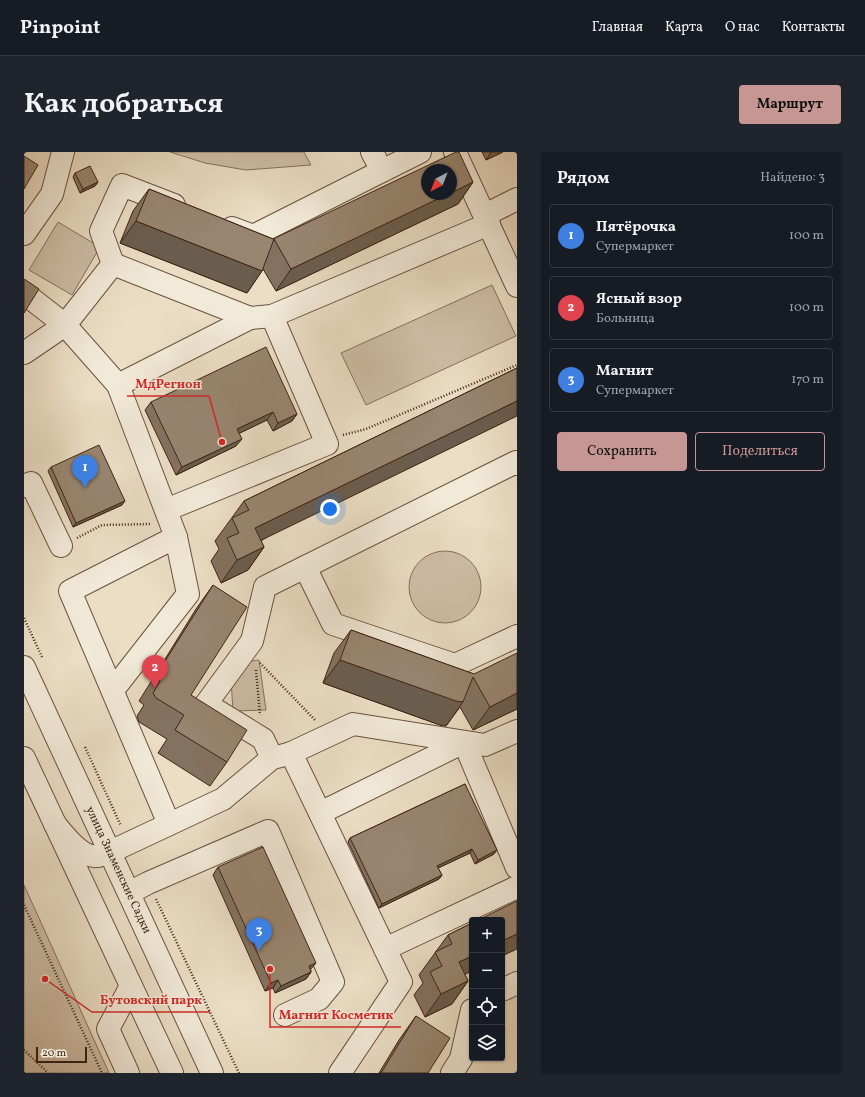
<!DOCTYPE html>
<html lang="ru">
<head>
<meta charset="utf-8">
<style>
  :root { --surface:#171b24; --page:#20242c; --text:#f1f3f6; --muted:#9ea1a6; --line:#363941; --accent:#c59692 }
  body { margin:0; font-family:Vollkorn,serif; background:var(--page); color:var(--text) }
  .controls { position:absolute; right:12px; bottom:12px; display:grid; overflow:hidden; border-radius:4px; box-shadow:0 1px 3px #0004 }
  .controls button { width:36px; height:36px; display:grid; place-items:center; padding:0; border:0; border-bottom:1px solid var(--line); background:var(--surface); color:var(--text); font:20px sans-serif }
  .compass { position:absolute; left:397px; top:12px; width:36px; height:36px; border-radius:50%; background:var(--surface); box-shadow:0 1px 3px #0004; rotate:222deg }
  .scale { position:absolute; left:12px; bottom:10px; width:51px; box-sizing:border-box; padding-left:4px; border:2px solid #3f2414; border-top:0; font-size:11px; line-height:14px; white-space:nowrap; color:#3f2414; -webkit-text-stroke:3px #f2ead9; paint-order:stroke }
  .you { position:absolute; left:306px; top:357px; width:14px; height:14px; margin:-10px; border:3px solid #fff; border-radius:50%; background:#1a73e8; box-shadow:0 0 0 6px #1a73e833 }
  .badge { display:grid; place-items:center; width:26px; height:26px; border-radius:50%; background:var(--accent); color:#fff; font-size:13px; font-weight:700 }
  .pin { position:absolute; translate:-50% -33px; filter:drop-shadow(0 1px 2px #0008) }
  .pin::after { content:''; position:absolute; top:21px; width:14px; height:12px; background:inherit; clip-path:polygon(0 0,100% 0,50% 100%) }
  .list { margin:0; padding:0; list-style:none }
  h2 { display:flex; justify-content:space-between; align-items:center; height:52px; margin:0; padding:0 16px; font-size:17px }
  h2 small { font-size:13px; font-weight:400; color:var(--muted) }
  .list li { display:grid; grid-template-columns:26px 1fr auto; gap:12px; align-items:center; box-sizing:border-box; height:64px; margin:0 8px 8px; padding:0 8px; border:1px solid var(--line); border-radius:4px }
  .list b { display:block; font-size:15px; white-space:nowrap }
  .list p { margin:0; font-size:13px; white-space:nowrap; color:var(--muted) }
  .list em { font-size:13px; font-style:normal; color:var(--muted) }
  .actions { display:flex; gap:8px; padding:12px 16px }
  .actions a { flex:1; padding:9px 0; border:1px solid var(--accent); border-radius:4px; text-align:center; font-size:14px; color:var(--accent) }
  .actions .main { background:var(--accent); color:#111 }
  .icon { flex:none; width:22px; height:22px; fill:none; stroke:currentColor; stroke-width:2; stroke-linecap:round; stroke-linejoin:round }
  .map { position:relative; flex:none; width:493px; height:921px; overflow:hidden; border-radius:4px }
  header { display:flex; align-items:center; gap:24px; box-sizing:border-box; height:56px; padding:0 20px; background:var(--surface); border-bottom:1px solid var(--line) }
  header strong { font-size:19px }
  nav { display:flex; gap:22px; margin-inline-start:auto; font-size:14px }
  .intro { display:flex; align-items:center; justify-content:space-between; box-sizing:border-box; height:96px; padding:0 24px }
  h1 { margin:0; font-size:28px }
  .button { padding:10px 18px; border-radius:4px; background:var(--accent); color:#111; font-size:14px; font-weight:700 }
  main { display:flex; gap:24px; padding:0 24px }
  aside { flex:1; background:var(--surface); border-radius:4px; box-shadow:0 1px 3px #0004 }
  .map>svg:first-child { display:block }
  .green { fill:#cebea7; stroke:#86715e }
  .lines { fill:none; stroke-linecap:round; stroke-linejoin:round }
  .minor-casing { stroke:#6a5240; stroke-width:24 }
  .path { stroke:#3f2414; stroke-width:2.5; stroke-dasharray:1 2; stroke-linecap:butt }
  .minor { stroke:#f2ead9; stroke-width:22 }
  .wall { fill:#837260; stroke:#3f2414 }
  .shaded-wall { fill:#6a5d4e; stroke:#3f2414 }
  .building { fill:#988570; stroke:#3f2414 }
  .labels { text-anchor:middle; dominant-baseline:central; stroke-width:3; stroke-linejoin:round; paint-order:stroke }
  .street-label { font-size:12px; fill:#3f2414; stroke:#f2ead9 }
  .leader { fill:none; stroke:#d62828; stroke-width:1.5 }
  .callout-dot { fill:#d62828; stroke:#f2ead9; stroke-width:1.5 }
  .callout-label { font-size:13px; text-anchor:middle; font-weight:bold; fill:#d62828; stroke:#f2ead9; stroke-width:3; stroke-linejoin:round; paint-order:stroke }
</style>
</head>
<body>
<header>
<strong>Pinpoint</strong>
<nav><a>Главная</a><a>Карта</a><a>О нас</a><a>Контакты</a></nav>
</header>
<div class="intro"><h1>Как добраться</h1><a class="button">Маршрут</a></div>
<main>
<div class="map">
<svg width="493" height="921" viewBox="0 0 493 921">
  <rect width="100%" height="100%" fill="#ebdec5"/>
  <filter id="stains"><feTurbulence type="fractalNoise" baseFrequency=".005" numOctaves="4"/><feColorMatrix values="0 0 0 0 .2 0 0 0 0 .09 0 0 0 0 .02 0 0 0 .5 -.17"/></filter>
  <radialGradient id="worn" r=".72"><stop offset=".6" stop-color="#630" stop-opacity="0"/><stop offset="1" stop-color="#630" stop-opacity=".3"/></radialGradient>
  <!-- green -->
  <g class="green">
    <path d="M 146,0 L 280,0 L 287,13 L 222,18 L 181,11 Z"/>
    <path d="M 34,70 L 76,95 L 48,143 L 5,118 Z"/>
    <path d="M 468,133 L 492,184 L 342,253 L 317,201 Z"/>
    <circle cx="421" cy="435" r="36"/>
    <path d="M 235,508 L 242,558 L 209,559 L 206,512 Z"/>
    <path d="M 0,733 L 85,921 L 0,921 Z"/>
  </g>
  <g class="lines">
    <!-- minor casing -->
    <g class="minor-casing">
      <g id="minor">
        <path d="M 348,0 L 358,19 L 396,0"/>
        <path d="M 431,0 L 493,134"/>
        <path d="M 461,63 L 493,47"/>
        <path d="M 208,76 L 229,84 L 358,19"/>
        <path d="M 0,82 L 28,42 L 39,0"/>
        <path d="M 89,112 L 226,166 L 248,164 L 465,72"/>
        <path d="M 0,141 L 41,173 L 89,112 L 77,79 L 98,33 L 150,53"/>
        <path d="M 0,201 L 41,173 L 94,233 L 152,385 L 46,439 L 145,672"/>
        <path d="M 94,233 L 226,166"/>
        <path d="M 0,334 L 7,331 L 37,394"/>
        <path d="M 142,358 L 303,292 L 248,164"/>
        <path d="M 281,415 L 309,472 L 431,513 L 493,484"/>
        <path d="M 0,515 L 188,921"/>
        <path d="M 89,538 L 164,442 L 152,385"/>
        <path d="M 267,601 L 377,830 L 316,921"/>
        <path d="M 253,605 L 267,601 L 329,572 L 461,593 L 493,579"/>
        <path d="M 0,606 L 148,921"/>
        <path d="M 296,661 L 440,590 L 493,716"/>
        <path d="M 31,672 C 39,682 58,707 74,704 C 78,703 82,701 86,700 L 199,647 L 248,606 L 239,587 L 182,552 L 228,489 L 241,435 L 492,310 L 493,312"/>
        <path d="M 105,741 L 124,731 L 244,679 L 309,830 L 295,847 L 261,863"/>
        <path d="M 361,797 L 493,735"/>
        <path d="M 478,838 L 493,831"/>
        <path d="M 104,921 L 84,877 L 107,834"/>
        <path d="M 428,921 L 437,907 L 448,858"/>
      </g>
    </g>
    <!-- path -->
    <g class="path">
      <path d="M 319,283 L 342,277 L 493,213"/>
      <path d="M 53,386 L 78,373 L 127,372"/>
      <path d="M 0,466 L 18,505"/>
      <path d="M 236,511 L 292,569"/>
      <path d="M 232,518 L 236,563"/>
      <path d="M 61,595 L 97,674"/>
      <path d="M 132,747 L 215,921"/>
      <path d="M 0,753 L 78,921"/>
      <path d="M 0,898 L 24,921"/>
    </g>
    <!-- minor -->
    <use href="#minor" class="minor"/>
  </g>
  <!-- wall -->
  <g class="wall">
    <path d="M 458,0 L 479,0 L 462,8 Z"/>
    <path d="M 51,21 L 74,30 L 71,34 L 56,41 L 49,25 Z"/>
    <path d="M 449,30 L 434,52 L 252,139 L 239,117 L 223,141 L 96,91 L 109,59 L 125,37 L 249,87 Z"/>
    <path d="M 493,216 L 237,389 L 240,395 L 224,418 L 197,431 L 187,409 L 195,397 L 191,389 L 220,349 Z"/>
    <path d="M 127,250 L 273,262 L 268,269 L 249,279 L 243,268 L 215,281 L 212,294 L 152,323 L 121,258 Z"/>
    <path d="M 27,315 L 98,353 L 49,375 L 24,319 Z"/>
    <path d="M 189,433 L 167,543 L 203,610 L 186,634 L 134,601 L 143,587 L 115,570 L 113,564 L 120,553 L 115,549 L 172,457 Z"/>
    <path d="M 327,478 L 450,522 L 493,557 L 449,578 L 436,555 L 422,574 L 416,573 L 299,531 L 310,501 Z"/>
    <path d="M 441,632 L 470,702 L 451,712 L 446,701 L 414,716 L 418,723 L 415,727 L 355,756 L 324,690 L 326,686 Z"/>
    <path d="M 194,715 L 287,818 L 287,820 L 282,827 L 251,841 L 249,836 L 241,839 L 189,723 Z"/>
    <path d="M 448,771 L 441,823 L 444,829 L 428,852 L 401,865 L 390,843 L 399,831 L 395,823 L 424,783 Z"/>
    <path d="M 392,864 L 404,921 L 355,921 L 375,888 Z"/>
  </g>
  <!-- shaded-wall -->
  <g class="shaded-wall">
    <path d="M 467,0 L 479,0 L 462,8 Z"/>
    <path d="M 74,30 L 71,34 L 56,41 L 59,37 Z"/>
    <path d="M 449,30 L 434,52 L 252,139 L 267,117 L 424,42 L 427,42 L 427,41 Z"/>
    <path d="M 112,69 L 238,119 L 223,141 L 96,91 Z"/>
    <path d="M 493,249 L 493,264 L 215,399 L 231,376 Z"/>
    <path d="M 249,260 L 243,268 L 208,285 L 213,277 Z"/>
    <path d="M 273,262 L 268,269 L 249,279 L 254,271 Z"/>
    <path d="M 218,287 L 212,294 L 152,323 L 158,315 Z"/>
    <path d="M 101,349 L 98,353 L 49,375 L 52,371 Z"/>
    <path d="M 240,395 L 224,418 L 197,431 L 213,408 Z"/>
    <path d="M 316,508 L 439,550 L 422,574 L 416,573 L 299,531 Z"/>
    <path d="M 493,541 L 493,557 L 449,578 L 466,555 Z"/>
    <path d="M 448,697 L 446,701 L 410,718 L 413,714 Z"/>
    <path d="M 473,698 L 470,702 L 451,712 L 454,708 Z"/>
    <path d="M 418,723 L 415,727 L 355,756 L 358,752 Z"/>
    <path d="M 493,782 L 493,797 L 478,804 L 478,789 Z"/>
    <path d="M 448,804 L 448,819 L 419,833 L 435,810 Z"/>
    <path d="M 292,811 L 286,818 L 285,814 Z"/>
    <path d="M 287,820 L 282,827 L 251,841 L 257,834 Z"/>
    <path d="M 254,828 L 249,836 L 241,839 L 247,831 Z"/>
    <path d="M 444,829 L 428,852 L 401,865 L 417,842 Z"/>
  </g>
  <!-- building -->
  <g class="building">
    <path d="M 432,0 L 435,0 L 449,30 L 427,41 L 427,18 L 403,18 L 403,42 L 424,42 L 267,117 L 250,87 L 238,119 L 112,69 L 125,37 L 249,87 Z"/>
    <path d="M 0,4 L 14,13 L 0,37 Z"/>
    <path d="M 66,14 L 74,30 L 59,37 L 51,21 Z"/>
    <path d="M 0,127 L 15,137 L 0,161 Z"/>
    <path d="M 242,195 L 273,262 L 254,271 L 249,260 L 213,277 L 218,287 L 158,315 L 127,250 Z"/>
    <path d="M 493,216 L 493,249 L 231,376 L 240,395 L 213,408 L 203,386 L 215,381 L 208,366 L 225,358 L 220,349 Z"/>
    <path d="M 75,293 L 101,349 L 52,371 L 27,315 Z"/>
    <path d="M 189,433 L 223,455 L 167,543 L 223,578 L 203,610 L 151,578 L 160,563 L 132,546 L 129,541 L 136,529 L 131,525 Z"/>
    <path d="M 327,478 L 450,522 L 493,501 L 493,541 L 466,555 L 449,525 L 439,550 L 432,549 L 316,508 Z"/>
    <path d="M 441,632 L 473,698 L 454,708 L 448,697 L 413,714 L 418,723 L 358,752 L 326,686 Z"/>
    <path d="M 239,695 L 292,811 L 285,814 L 287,820 L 257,834 L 254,828 L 247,831 L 194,715 Z"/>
    <path d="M 493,749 L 493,782 L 478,789 L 478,768 L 454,768 Z"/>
    <path d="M 448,771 L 448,804 L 435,810 L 444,829 L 417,842 L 406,820 L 418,814 L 411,800 L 428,792 L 424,783 Z"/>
    <path d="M 392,864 L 426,886 L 404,921 L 357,921 Z"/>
  </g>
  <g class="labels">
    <!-- street labels -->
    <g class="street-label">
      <text transform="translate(94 718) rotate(65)">улица Знаменские Садки</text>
    </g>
  </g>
  <!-- callouts -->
  <path class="leader" d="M198 290L185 244H103M21 827L68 860H186M246 817L246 875H377"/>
  <g class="callout-dot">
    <circle cx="198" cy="290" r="4"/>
    <circle cx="21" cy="827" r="4"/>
    <circle cx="246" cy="817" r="4"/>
  </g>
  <g class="callout-label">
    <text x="144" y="236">МдРегион</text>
    <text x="127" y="852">Бутовский парк</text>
    <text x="312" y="867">Магнит Косметик</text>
  </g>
  <rect width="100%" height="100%" filter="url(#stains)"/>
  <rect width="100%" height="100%" fill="url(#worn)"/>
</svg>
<div class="controls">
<button>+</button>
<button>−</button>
<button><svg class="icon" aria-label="locate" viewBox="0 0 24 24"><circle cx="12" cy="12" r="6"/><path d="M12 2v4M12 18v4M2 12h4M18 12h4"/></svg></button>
<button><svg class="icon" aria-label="layers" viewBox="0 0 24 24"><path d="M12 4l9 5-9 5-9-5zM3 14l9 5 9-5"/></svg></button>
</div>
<svg class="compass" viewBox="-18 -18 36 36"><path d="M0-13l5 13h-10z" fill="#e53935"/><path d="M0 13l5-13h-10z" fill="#9ea1a6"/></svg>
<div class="scale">20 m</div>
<div class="you"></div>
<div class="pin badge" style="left:61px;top:336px;background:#3f7fe0">1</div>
<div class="pin badge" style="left:131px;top:536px;background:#e0444e">2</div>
<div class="pin badge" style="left:235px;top:799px;background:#3f7fe0">3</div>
</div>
<aside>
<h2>Рядом<small>Найдено: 3</small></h2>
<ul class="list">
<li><span class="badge" style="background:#3f7fe0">1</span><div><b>Пятёрочка</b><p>Супермаркет</p></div><em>100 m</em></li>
<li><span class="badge" style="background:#e0444e">2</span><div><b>Ясный взор</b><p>Больница</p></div><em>100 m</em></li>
<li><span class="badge" style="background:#3f7fe0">3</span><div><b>Магнит</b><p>Супермаркет</p></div><em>170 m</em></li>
</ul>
<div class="actions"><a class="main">Сохранить</a><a>Поделиться</a></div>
</aside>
</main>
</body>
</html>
